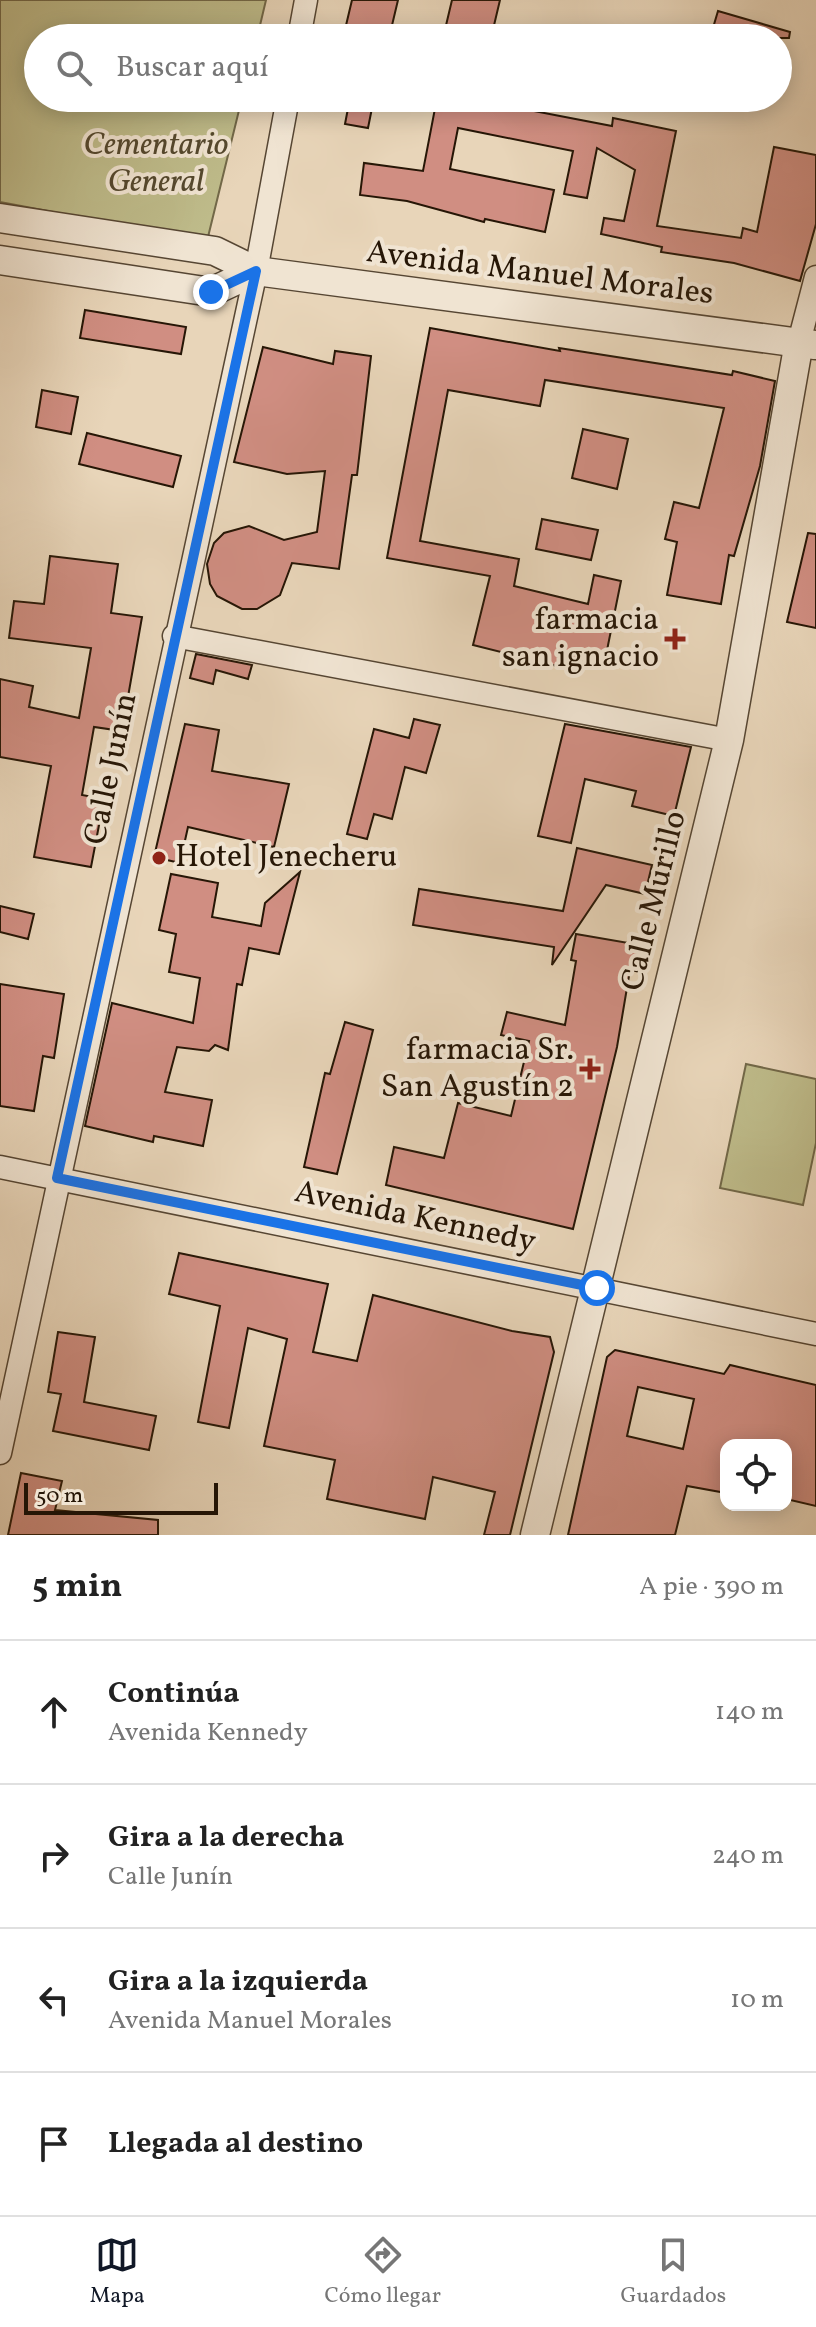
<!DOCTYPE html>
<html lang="es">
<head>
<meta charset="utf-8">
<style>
  :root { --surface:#fff; --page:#f6f6f6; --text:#222; --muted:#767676; --line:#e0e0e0; --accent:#111827 }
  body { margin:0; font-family:Vollkorn,serif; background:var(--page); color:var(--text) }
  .controls { position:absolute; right:24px; bottom:24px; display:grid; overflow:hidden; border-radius:16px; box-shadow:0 4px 20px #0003 }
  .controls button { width:72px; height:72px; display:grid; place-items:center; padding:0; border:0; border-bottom:2px solid var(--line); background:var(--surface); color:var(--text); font:40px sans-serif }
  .scale { position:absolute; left:24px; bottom:20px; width:194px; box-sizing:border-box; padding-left:8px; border:4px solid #261606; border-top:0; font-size:22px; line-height:28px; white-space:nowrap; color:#261606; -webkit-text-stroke:6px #f0e4d2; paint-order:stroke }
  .stop { position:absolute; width:24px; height:24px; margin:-18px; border:6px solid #1a73e8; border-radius:50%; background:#fff }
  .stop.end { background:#1a73e8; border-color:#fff; box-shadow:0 2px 8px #0008 }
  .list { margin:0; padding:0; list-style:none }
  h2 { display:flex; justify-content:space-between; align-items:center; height:104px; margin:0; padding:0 32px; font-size:34px }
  h2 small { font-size:26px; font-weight:400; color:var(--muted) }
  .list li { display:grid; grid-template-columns:52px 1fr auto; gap:24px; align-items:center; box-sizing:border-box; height:144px; padding:0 32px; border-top:2px solid var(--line) }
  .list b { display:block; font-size:30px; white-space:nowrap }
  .list p { margin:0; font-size:26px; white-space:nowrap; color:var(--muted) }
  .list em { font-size:26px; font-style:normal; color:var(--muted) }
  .icon { flex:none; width:44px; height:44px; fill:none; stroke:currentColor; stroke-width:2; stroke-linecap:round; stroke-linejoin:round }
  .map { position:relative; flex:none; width:816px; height:1535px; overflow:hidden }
  .search { position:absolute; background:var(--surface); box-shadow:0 4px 20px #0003; left:24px; right:24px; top:24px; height:88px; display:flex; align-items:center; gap:20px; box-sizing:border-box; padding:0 28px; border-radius:44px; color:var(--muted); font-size:30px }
  .sheet { height:680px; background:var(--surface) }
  nav { display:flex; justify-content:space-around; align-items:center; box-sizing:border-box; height:112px; border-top:2px solid var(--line); background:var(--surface); font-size:22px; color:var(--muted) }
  nav a { display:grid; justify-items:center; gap:4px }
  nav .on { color:var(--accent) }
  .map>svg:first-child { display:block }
  .green { fill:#bebb8a; stroke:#726848; stroke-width:2 }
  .building { fill:#d08e82; stroke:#261606; stroke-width:2; fill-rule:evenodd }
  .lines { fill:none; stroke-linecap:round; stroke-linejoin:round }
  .minor-casing { stroke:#564633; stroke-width:25 }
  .tertiary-casing { stroke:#564633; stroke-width:31 }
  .minor { stroke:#f0e4d2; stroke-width:22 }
  .tertiary { stroke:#f0e4d2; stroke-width:28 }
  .route { stroke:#1a73e8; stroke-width:10 }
  .poi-dot { fill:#8f2418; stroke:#f0e4d2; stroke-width:3 }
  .labels { text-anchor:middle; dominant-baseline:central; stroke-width:8; stroke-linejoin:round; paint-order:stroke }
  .park-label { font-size:32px; font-style:italic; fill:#54482e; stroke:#f0e4d2 }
  .street-label { font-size:32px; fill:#261606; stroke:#f0e4d2 }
  .poi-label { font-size:32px; fill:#261606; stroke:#f0e4d2; text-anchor:end }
</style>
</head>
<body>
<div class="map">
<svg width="816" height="1535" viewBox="0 0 816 1535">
  <rect width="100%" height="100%" fill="#e8d5b9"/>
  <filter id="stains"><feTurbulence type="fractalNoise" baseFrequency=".0025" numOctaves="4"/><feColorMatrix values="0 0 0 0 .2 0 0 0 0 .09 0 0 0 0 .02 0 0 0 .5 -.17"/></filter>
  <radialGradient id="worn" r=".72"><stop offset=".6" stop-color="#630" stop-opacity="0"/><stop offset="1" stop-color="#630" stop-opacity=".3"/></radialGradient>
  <!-- green -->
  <g class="green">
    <path d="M 0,0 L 266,0 L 257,38 L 38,38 L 38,98 L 242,98 L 207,241 L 0,202 Z"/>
    <path d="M 746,1064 L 816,1079 L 816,1143 L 803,1205 L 720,1188 Z"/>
  </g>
  <!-- building -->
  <g class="building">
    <path d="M 352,0 L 398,0 L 389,38 L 343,38 Z"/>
    <path d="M 452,0 L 500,0 L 491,38 L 443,38 Z"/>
    <path d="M 718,11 L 790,32 L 789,38 L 710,38 Z"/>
    <path d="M 350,98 L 374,98 L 368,128 L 345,124 Z"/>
    <path d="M 437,98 L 466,98 L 612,126 L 613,118 L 676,131 L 657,226 L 741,238 L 743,228 L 757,232 L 774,147 L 816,155 L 816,224 L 800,281 L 734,263 L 661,252 L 662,247 L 601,234 L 604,218 L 624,221 L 635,170 L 597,148 L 587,198 L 564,194 L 573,151 L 458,128 L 450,169 L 554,190 L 545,232 L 485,219 L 484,222 L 407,201 L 360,195 L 364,163 L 423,171 Z"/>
    <path d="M 85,310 L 186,327 L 181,354 L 80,338 Z"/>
    <path d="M 430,328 L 560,351 L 559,348 L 732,375 L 733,371 L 775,381 L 760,466 L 734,556 L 729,555 L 721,604 L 667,595 L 677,542 L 665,539 L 674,502 L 699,508 L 724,408 L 545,380 L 540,406 L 448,390 L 420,541 L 519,559 L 514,586 L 588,604 L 594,575 L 621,581 L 604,665 L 559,656 L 557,666 L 473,645 L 490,576 L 387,558 Z"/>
    <path d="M 263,347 L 333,364 L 335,351 L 371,356 L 357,475 L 352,475 L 339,569 L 292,563 L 280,595 L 257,609 L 242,609 L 217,596 L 210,584 L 207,564 L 214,543 L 224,533 L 249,526 L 284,540 L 317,532 L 325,471 L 287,474 L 234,462 Z"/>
    <path d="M 42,390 L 78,397 L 71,434 L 36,427 Z"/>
    <path d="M 583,429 L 628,439 L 617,489 L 572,478 Z"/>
    <path d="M 87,433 L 181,456 L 173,487 L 79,464 Z"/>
    <path d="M 542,519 L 598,530 L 591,560 L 536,549 Z"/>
    <path d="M 808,533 L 816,534 L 816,628 L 787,622 Z"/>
    <path d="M 50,556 L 118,564 L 111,613 L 142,617 L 122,731 L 94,727 L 82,795 L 104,799 L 91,867 L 34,857 L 51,766 L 0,757 L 0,679 L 33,686 L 29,707 L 79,718 L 91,648 L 9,638 L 14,601 L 44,604 Z"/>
    <path d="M 196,654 L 252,665 L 248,679 L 216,670 L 213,684 L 190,678 Z"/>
    <path d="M 414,719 L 440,725 L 426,773 L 405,767 L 392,819 L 374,814 L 367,839 L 347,834 L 374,729 L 409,738 Z"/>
    <path d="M 185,724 L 219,730 L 212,771 L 289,784 L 274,847 L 188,827 L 180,863 L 154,857 Z"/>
    <path d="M 565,724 L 691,747 L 674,816 L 632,806 L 636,791 L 585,779 L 571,843 L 538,836 Z"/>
    <path d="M 577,848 L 652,865 L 645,894 L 606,885 L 552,965 L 554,947 L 413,925 L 419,889 L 563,911 Z"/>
    <path d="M 300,872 L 279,954 L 249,948 L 242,985 L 237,984 L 228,1050 L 215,1045 L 209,1051 L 177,1047 L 165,1092 L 212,1100 L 203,1146 L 154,1136 L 153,1142 L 85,1126 L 112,1003 L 193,1023 L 200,978 L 169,972 L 176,934 L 159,930 L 171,874 L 218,883 L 212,917 L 261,926 L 265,903 Z"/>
    <path d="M 0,906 L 34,914 L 28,939 L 0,932 Z"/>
    <path d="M 576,934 L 646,946 L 641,972 L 630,970 L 617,1047 L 573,1229 L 386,1185 L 394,1147 L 444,1158 L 458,1103 L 511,1116 L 529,1041 L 501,1035 L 507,1012 L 565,1025 L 576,961 L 571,960 Z"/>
    <path d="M 0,984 L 64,994 L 54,1058 L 43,1056 L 34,1111 L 0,1106 Z"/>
    <path d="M 345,1022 L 373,1030 L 337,1174 L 304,1167 L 325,1073 L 330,1074 Z"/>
    <path d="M 179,1253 L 328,1284 L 313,1352 L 357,1361 L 373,1295 L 512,1331 L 550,1337 L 554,1352 L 510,1535 L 484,1535 L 495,1492 L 433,1477 L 425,1519 L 327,1499 L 335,1460 L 264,1446 L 287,1339 L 248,1328 L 229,1428 L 198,1422 L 220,1306 L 169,1294 Z"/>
    <path d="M 58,1332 L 95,1337 L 84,1402 L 156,1416 L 149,1450 L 53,1431 L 61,1394 L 48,1392 Z"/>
    <path d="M 615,1350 L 724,1374 L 730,1365 L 816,1385 L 816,1506 L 786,1499 L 786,1445 L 726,1445 L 726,1493 L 687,1486 L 675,1535 L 568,1535 L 607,1357 ZM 638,1387 L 694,1399 L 683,1449 L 627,1436 Z"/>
    <path d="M 21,1473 L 62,1481 L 55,1510 L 158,1520 L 158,1535 L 8,1535 Z"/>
  </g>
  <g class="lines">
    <!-- minor casing -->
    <g class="minor-casing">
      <g id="minor">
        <path d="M 299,38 L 306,0"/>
        <path d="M 799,342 L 816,277"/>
        <path d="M 174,636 L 729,740"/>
        <path d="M 0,1167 L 816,1334"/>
        <path d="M 0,1453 L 256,271 L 288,98"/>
      </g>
    </g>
    <!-- tertiary casing -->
    <g class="tertiary-casing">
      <g id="tertiary">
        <path d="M 0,218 L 215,251 L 256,271 L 815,345"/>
        <path d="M 0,260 L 211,292 L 256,271"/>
        <path d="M 535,1535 L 729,740 L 799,342"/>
      </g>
    </g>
    <!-- minor -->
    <use href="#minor" class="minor"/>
    <!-- tertiary -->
    <use href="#tertiary" class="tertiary"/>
  </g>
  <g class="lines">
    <!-- route -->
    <path class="route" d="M 211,292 L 256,271 L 57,1178 L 597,1288"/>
  </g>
  <!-- markers -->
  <g class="poi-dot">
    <path d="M671 627h8v8h8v8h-8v8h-8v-8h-8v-8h8z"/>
    <circle cx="159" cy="858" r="8"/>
    <path d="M586 1057h8v8h8v8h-8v8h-8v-8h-8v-8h8z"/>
  </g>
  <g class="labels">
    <!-- park labels -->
    <g class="park-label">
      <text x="156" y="146">Cementario<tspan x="156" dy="37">General</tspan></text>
    </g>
    <!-- street labels -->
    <g class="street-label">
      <text transform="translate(540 274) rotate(7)">Avenida Manuel Morales</text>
      <text transform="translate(112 769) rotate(-78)">Calle Junín</text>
      <text transform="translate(655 901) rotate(-76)">Calle Murillo</text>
      <text transform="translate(415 1218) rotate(12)">Avenida Kennedy</text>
    </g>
    <!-- poi labels -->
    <g class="poi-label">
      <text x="659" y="621">farmacia<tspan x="659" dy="37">san ignacio</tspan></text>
      <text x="175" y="858" text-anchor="start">Hotel Jenecheru</text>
      <text x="574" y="1051">farmacia Sr.<tspan x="574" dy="37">San Agustín 2</tspan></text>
    </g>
  </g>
  <rect width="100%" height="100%" filter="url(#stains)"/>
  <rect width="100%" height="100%" fill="url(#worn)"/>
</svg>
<div class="controls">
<button><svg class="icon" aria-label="locate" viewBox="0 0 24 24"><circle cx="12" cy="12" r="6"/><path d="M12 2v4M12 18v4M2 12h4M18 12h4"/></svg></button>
</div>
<div class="scale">50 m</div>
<div class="stop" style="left:597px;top:1288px"></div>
<div class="stop end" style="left:211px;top:292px"></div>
<div class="search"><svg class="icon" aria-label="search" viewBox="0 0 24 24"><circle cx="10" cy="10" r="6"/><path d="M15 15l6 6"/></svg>Buscar aquí</div>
</div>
<section class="sheet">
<h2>5 min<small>A pie · 390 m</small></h2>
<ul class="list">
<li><svg class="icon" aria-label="ahead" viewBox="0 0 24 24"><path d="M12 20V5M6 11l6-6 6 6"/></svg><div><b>Continúa</b><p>Avenida Kennedy</p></div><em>140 m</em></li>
<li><svg class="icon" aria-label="right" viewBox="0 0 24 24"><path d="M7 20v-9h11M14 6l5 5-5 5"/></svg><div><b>Gira a la derecha</b><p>Calle Junín</p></div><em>240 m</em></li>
<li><svg class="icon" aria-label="left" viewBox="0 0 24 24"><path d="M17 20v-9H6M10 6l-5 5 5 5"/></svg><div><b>Gira a la izquierda</b><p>Avenida Manuel Morales</p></div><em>10 m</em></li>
<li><svg class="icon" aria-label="arrive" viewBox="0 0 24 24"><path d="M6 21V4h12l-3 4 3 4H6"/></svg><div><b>Llegada al destino</b></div></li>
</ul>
</section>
<nav>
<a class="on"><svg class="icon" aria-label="map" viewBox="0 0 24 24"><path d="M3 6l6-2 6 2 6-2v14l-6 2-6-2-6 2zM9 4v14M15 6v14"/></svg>Mapa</a>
<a><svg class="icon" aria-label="directions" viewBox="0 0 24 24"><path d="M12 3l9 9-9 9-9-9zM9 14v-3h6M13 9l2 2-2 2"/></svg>Cómo llegar</a>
<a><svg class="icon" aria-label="saved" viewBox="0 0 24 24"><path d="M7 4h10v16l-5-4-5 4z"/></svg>Guardados</a>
</nav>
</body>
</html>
